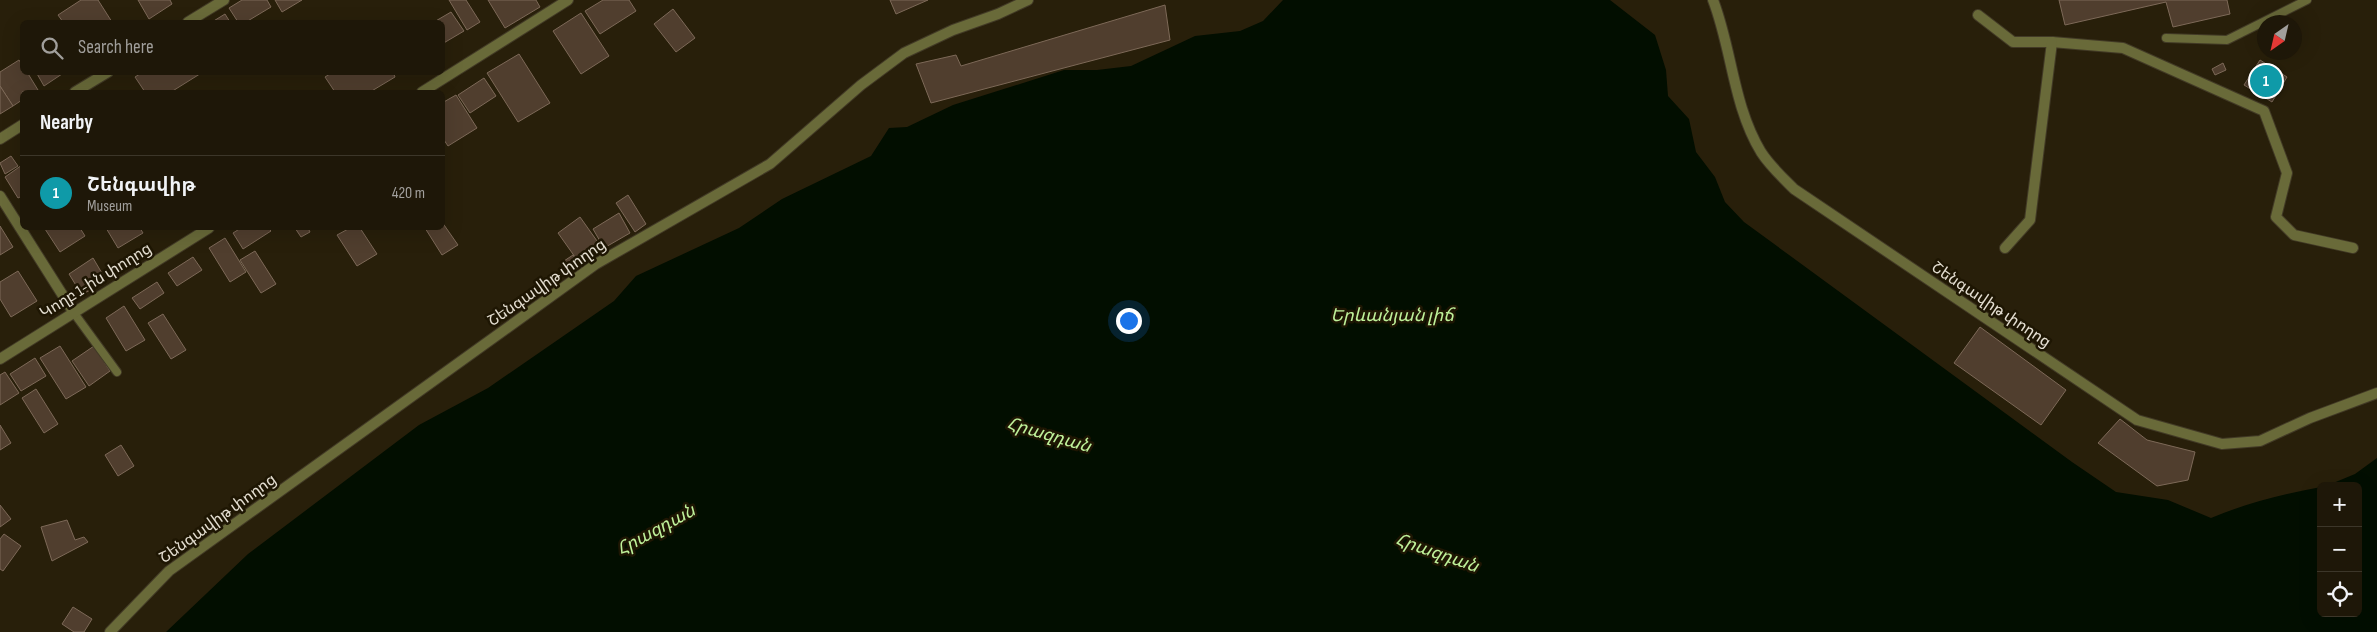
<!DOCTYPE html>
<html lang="en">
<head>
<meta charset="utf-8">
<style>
  :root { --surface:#1e1708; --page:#262012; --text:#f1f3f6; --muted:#a19f9c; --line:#3c3629; --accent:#f589ee }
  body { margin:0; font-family:"Sofia Sans Condensed","Noto Sans Armenian",sans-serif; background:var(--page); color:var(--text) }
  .controls { position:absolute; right:15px; bottom:15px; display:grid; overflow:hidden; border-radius:8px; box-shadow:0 5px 20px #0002 }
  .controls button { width:45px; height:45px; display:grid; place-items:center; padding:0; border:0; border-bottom:1px solid var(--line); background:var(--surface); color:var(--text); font:25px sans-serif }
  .compass { position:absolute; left:2257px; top:15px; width:45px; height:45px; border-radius:50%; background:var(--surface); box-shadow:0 5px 20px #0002; rotate:214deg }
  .you { position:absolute; left:1128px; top:320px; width:18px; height:18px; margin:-12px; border:4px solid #fff; border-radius:50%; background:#1a73e8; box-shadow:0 0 0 8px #1a73e833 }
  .badge { display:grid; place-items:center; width:32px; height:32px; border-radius:50%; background:var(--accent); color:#fff; font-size:16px; font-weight:700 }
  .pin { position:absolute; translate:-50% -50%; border:2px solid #fff; box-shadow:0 1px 5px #0006 }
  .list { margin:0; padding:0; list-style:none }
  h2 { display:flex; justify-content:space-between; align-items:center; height:65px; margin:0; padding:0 20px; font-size:21px }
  h2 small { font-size:16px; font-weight:400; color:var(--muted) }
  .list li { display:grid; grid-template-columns:32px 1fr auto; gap:15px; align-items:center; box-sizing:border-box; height:75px; padding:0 20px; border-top:1px solid var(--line) }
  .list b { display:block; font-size:19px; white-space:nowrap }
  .list p { margin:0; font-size:16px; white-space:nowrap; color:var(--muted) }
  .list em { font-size:16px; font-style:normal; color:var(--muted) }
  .icon { flex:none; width:28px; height:28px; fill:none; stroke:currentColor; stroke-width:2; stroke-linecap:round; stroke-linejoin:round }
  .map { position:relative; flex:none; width:2377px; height:632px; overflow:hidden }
  .search { position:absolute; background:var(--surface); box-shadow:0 5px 20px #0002; left:20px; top:20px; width:425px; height:55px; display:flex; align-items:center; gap:12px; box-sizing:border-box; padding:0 18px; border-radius:8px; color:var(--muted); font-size:19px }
  .panel { position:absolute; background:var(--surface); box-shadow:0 5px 20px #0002; left:20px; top:90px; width:425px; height:140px; border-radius:8px }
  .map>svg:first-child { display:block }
  .water { fill:#020e00 }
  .building { fill:#503e2e; stroke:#7d6958 }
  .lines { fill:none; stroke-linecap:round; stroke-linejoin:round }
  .lane-casing { stroke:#423a26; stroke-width:10 }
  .street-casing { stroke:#423a26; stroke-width:12 }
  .lane { stroke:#696a39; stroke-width:8 }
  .street { stroke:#696a39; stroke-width:10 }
  .labels { text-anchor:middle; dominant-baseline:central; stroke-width:5; stroke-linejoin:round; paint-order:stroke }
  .street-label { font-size:16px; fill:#e4ded1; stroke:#1e1603 }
  .water-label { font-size:18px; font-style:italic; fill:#bff19a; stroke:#1e1603 }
</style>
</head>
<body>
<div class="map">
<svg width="2377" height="632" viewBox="0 0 2377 632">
  <rect width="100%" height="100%" fill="#281f0a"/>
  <!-- water -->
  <path class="water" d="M 1283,0 L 1610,0 L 1655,35 L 1666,70 L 1668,96 L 1689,119 L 1696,152 L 1715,177 L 1725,202 L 1744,222 L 2072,462 L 2116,492 L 2168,500 L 2211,518 C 2247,503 2282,494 2321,487 L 2321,613 L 2358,613 L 2358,486 L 2326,486 L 2355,474 L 2377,458 L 2377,632 L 166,632 L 248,554 L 419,425 L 488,388 L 614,301 L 636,276 L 739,228 L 782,199 L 871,156 L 889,128 L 907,127 L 953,105 L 1064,70 L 1097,70 L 1131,66 L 1195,36 L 1240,31 L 1263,21 Z"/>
  <!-- building -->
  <g class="building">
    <path d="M 81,0 L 98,0 L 112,22 L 63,22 L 58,15 Z"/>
    <path d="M 138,0 L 170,0 L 172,4 L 149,19 Z"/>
    <path d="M 242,0 L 267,0 L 271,7 L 246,22 L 238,22 L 229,8 Z"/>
    <path d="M 275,0 L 302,0 L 282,12 Z"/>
    <path d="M 449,0 L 466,0 L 480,22 L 467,30 Z"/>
    <path d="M 488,0 L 536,0 L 540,7 L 505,28 Z"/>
    <path d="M 603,0 L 629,0 L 636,11 L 600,34 L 585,11 Z"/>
    <path d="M 890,0 L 928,0 L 896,14 Z"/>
    <path d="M 2059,0 L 2227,0 L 2230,14 L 2173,27 L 2166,2 L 2065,25 Z"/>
    <path d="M 1165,5 L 1170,40 L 931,103 L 916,64 L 956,55 L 961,66 Z"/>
    <path d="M 673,9 L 695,38 L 676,52 L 654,24 Z"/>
    <path d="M 451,12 L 464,31 L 442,44 L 442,22 L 434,22 Z"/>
    <path d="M 581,13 L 609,56 L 581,74 L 553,31 Z"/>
    <path d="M 225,14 L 230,22 L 212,22 Z"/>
    <path d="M 519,54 L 550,103 L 518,122 L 487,73 Z"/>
    <path d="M 19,60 L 22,65 L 22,72 L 27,72 L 38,90 L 34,92 L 22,92 L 22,100 L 13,106 L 0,86 L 0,72 Z"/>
    <path d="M 2260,60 L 2287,77 L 2272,102 L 2244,85 Z"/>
    <path d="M 2223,63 L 2226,70 L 2215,75 L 2212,69 Z"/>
    <path d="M 36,72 L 65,72 L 44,86 Z"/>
    <path d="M 143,72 L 203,72 L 171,92 L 145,92 L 135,77 Z"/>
    <path d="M 333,72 L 393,72 L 395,77 L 370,92 L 335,92 L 325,77 Z"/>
    <path d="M 484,78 L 496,96 L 470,113 L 458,95 Z"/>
    <path d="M 0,86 L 13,106 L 0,114 Z"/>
    <path d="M 456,95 L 477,128 L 448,146 L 442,137 L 442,103 Z"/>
    <path d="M 11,156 L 18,166 L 5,174 L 0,163 Z"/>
    <path d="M 22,165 L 22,196 L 18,198 L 5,177 Z"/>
    <path d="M 628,195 L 646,224 L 635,232 L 616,203 Z"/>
    <path d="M 619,213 L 630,233 L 604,248 L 593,229 Z"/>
    <path d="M 580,217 L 602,248 L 580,264 L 558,233 Z"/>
    <path d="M 442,222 L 458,245 L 442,255 L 425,228 L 442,228 Z"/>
    <path d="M 0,226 L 13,247 L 0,255 Z"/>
    <path d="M 47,228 L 80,228 L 85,236 L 60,252 L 45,229 Z"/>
    <path d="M 106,228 L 140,228 L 143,233 L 118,248 Z"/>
    <path d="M 241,228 L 268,228 L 271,231 L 243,249 L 233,233 Z"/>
    <path d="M 295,228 L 308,228 L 310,232 L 301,237 Z"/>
    <path d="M 350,228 L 360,228 L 377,254 L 357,266 L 337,235 Z"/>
    <path d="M 225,238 L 246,272 L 230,282 L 209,248 Z"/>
    <path d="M 255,251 L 276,284 L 261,293 L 240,260 Z"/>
    <path d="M 573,255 L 580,266 L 569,274 L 561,263 Z"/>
    <path d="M 193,257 L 202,270 L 177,286 L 168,273 Z"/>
    <path d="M 93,258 L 106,280 L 82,295 L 69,274 Z"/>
    <path d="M 18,271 L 37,301 L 11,317 L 0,299 L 0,282 Z"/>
    <path d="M 157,282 L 164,293 L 140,309 L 132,298 Z"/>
    <path d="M 124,306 L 145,340 L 126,351 L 106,318 Z"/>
    <path d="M 163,314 L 186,350 L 171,359 L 148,323 Z"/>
    <path d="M 1980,327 L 2066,390 L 2041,425 L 1954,363 Z"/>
    <path d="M 60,346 L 86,387 L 66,399 L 40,358 Z"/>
    <path d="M 94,346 L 110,371 L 89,386 L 72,361 Z"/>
    <path d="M 35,358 L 46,376 L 21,391 L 10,374 Z"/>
    <path d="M 5,372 L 19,393 L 0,405 L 0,375 Z"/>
    <path d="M 36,389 L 58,424 L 44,433 L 22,398 Z"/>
    <path d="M 2120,419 L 2147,440 L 2195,452 L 2188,480 L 2157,486 L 2098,443 Z"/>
    <path d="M 0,425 L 11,443 L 0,450 Z"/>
    <path d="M 121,445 L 134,466 L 118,476 L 105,455 Z"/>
    <path d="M 0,505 L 11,519 L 0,527 Z"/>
    <path d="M 67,520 L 75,540 L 84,537 L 88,542 L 52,561 L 41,527 Z"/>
    <path d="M 4,534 L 21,546 L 3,571 L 0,569 L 0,539 Z"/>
    <path d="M 73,607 L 92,619 L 84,632 L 74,632 L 62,624 Z"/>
  </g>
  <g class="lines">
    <!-- lane casing -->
    <g class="lane-casing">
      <g id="lane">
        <path d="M 2166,38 L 2227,40 L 2307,0"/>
        <path d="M 74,313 L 117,372"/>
      </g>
    </g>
    <!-- street casing -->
    <g class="street-casing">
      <g id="street">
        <path d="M 1713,0 C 1732,49 1733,106 1761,152 C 1770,166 1782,177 1794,189 L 2137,420 L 2222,444 L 2260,441 L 2310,418 L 2377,393"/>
        <path d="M 1978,15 L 2013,42 L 2052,42 L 2123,48 L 2264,111 L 2287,173 L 2276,217 L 2294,235 L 2353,248"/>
        <path d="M 188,22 L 224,0"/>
        <path d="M 75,92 L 108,72"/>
        <path d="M 422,92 L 568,0"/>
        <path d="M 0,139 L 22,125"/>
        <path d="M 0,196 L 74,313"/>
        <path d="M 2005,248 L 2030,220 L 2052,42"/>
        <path d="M 0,359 L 209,228"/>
        <path d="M 110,632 L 169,571 L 596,264 L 770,164 L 861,85 L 904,53 L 953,30 L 998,14 L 1028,0"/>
      </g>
    </g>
    <!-- lane -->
    <use href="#lane" class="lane"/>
    <!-- street -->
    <use href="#street" class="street"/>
  </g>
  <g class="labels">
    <!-- street labels -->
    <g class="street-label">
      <text transform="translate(96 281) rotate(-32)">Կողբ 1-ին փողոց</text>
      <text transform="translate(547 283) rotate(-35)">Շենգավիթ փողոց</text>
      <text transform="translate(1991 305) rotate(34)">Շենգավիթ փողոց</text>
      <text transform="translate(218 519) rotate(-36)">Շենգավիթ փողոց</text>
    </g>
    <!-- water labels -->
    <g class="water-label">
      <text x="1392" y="315">Երևանյան լիճ</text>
      <text transform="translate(1049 435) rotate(16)">Հրազդան</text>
      <text transform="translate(656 530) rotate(-29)">Հրազդան</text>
      <text transform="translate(1437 553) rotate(19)">Հրազդան</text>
    </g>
  </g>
</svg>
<div class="controls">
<button>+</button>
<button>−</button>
<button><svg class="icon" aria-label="locate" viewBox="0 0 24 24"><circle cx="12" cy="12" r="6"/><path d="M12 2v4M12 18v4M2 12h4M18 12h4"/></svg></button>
</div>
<svg class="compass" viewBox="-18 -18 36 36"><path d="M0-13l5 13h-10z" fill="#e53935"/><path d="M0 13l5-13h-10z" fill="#a19f9c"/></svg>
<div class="you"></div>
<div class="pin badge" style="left:2266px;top:81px;background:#0f9aa8">1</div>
<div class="search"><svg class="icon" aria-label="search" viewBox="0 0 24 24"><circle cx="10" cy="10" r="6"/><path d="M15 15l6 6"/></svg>Search here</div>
<section class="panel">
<h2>Nearby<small></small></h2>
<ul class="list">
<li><span class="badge" style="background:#0f9aa8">1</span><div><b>Շենգավիթ</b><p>Museum</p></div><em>420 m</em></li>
</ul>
</section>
</div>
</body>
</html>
